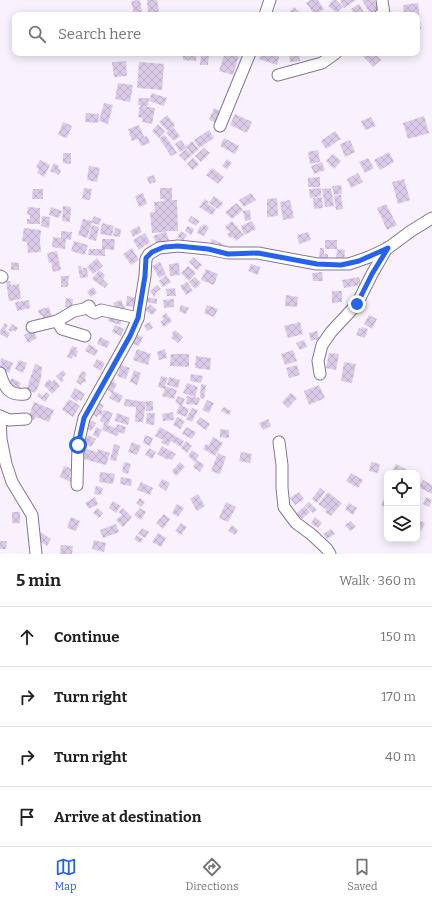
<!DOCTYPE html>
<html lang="en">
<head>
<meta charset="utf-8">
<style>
  :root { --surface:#fff; --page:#f6f6f6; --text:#222; --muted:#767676; --line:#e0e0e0; --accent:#2563eb }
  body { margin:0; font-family:Bitter,serif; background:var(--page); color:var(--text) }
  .controls { position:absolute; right:12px; bottom:12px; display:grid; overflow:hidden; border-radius:8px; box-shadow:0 2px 10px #0003 }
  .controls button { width:36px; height:36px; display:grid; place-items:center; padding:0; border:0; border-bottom:1px solid var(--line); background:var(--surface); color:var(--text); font:20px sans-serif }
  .stop { position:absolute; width:12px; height:12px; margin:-9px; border:3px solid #2563eb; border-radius:50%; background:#fff }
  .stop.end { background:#2563eb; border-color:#fff; box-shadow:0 1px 4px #0008 }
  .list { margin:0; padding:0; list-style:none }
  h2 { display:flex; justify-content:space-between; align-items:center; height:52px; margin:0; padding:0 16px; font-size:17px }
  h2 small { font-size:13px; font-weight:400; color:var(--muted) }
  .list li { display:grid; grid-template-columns:26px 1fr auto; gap:12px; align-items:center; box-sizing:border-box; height:60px; padding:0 16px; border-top:1px solid var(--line) }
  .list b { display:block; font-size:15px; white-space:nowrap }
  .list em { font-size:13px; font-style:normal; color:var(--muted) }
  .icon { flex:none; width:22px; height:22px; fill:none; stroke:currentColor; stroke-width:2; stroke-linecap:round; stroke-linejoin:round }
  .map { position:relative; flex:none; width:432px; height:554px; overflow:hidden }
  .search { position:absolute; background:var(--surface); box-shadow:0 2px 10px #0003; left:12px; right:12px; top:12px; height:44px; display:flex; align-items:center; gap:10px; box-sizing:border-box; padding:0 14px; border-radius:8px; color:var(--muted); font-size:15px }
  .sheet { height:292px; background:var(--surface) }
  nav { display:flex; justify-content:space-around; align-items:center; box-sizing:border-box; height:56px; border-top:1px solid var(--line); background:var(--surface); font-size:11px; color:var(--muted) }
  nav a { display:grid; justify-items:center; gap:2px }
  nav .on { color:var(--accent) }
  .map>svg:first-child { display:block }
  .building { fill:url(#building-cross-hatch) }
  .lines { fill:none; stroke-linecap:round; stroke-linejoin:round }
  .street-casing { stroke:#867691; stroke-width:13 }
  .street { stroke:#fff; stroke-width:11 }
  .route { stroke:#2563eb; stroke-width:5 }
</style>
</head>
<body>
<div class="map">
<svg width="432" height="554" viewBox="0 0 432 554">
  <defs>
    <pattern id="building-cross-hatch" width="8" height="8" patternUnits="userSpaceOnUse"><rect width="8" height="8" fill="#dccbe8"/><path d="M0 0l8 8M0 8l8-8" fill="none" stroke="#beafc8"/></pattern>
  </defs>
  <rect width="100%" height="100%" fill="#f9f2fe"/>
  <!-- building -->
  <g class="building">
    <path d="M 140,0 L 142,13 L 134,14 L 131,1 Z"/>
    <path d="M 147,0 L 157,0 L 159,12 L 148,13 Z"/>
    <path d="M 310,0 L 318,0 L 324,9 L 315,15 L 306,3 Z"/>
    <path d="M 333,0 L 336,0 L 343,7 L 337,13 L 328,6 Z"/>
    <path d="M 341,0 L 356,0 L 344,8 L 340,1 Z"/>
    <path d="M 362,0 L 374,0 L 380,10 L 371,15 Z"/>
    <path d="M 418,3 L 421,29 L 417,29 L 417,15 L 404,15 L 403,5 Z"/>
    <path d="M 359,4 L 364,12 L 359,15 L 355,15 L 351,9 Z"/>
    <path d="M 294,7 L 303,15 L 287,15 Z"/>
    <path d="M 183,53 L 197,53 L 196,61 L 183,60 Z"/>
    <path d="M 201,53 L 209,53 L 208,65 L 200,65 Z"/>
    <path d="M 225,53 L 232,53 L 239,55 L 233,75 L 219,71 Z"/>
    <path d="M 261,53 L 280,53 L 277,65 L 259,59 Z"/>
    <path d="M 289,53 L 299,53 L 300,61 L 290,62 Z"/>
    <path d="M 360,53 L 375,53 L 381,60 L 373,67 Z"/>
    <path d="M 126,61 L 127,76 L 114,77 L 112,62 Z"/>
    <path d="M 139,62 L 164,64 L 162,90 L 137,88 Z"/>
    <path d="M 118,83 L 133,85 L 130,102 L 115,99 Z"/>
    <path d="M 152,93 L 167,98 L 164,106 L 149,101 Z"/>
    <path d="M 139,98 L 149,98 L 148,106 L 144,106 L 155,108 L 152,124 L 142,122 L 143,118 L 138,117 L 140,105 L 138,105 Z"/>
    <path d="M 104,103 L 113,105 L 108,124 L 99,121 Z"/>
    <path d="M 214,108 L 222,112 L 217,123 L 209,120 Z"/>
    <path d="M 86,113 L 99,114 L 98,123 L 85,122 Z"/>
    <path d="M 235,114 L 252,122 L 247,133 L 230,125 Z"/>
    <path d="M 167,115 L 175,125 L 173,127 L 180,136 L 174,141 L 166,133 L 168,131 L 159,122 Z"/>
    <path d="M 424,116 L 429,133 L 408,139 L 403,123 Z"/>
    <path d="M 371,117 L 376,126 L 365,130 L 361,121 Z"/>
    <path d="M 63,122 L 72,126 L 67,138 L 58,135 Z"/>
    <path d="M 158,124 L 165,131 L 159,138 L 152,131 Z"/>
    <path d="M 139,125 L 144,137 L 147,136 L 150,143 L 141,146 L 138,139 L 132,141 L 128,129 Z"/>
    <path d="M 209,130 L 214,138 L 199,148 L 194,140 Z"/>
    <path d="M 335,131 L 341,139 L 326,149 L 321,141 Z"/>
    <path d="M 165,135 L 177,153 L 171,156 L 159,138 Z"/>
    <path d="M 224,138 L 239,146 L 235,154 L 220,146 Z"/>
    <path d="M 181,140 L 186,147 L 192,141 L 199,149 L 192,155 L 187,148 L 180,152 L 175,144 Z"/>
    <path d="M 350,140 L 355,152 L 345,157 L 340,144 Z"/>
    <path d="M 204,148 L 210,153 L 201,162 L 195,156 Z"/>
    <path d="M 186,149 L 192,155 L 185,161 L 179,155 Z"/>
    <path d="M 318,150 L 320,162 L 310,164 L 308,152 Z"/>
    <path d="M 389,152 L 394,162 L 380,170 L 374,160 Z"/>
    <path d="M 63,153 L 71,153 L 71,164 L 63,163 Z"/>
    <path d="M 333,154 L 341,161 L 334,169 L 326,161 Z"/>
    <path d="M 193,158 L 199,164 L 193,170 L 187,164 Z"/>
    <path d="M 368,158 L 374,168 L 365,173 L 359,162 Z"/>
    <path d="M 227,159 L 232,163 L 227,169 L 222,166 Z"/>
    <path d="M 40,160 L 50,165 L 44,177 L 37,173 L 39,169 L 36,167 Z"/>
    <path d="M 322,162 L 325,170 L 314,174 L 311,166 Z"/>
    <path d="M 54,163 L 59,166 L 58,168 L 61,170 L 59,175 L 50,171 Z"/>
    <path d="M 89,166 L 100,168 L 97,182 L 87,180 Z"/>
    <path d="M 212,168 L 224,177 L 218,184 L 206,175 Z"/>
    <path d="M 358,173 L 363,182 L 351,188 L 347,179 Z"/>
    <path d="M 154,175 L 156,182 L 149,184 L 147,177 Z"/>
    <path d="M 320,177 L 320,187 L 308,187 L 308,178 Z"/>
    <path d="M 404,179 L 410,200 L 398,204 L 392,182 Z"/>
    <path d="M 341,185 L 342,194 L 334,195 L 332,186 Z"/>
    <path d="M 84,188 L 92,189 L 90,200 L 82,199 Z"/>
    <path d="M 160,188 L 172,188 L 172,200 L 177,200 L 178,231 L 166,231 L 169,240 L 157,244 L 153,236 L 165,232 L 152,233 L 150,212 L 155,212 L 154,202 L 164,201 L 164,199 L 160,199 Z"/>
    <path d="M 321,188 L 321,196 L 310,198 L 309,189 Z"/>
    <path d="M 331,188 L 334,206 L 325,207 L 322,189 Z"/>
    <path d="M 33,189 L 43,189 L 43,199 L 32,199 Z"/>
    <path d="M 143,193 L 147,204 L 139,207 L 135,196 Z"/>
    <path d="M 251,193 L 256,200 L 244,207 L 239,200 Z"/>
    <path d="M 341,195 L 343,209 L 336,210 L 334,196 Z"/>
    <path d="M 214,196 L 223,203 L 218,209 L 209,203 Z"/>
    <path d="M 322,197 L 323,208 L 314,209 L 313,198 Z"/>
    <path d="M 277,198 L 278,216 L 267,217 L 267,199 Z"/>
    <path d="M 205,199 L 209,202 L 208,204 L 216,209 L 212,215 L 199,207 Z"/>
    <path d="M 290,200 L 294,218 L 283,220 L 280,202 Z"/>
    <path d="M 237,203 L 243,210 L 232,219 L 225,212 Z"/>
    <path d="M 386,204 L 397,225 L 387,230 L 377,208 Z"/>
    <path d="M 63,206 L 71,207 L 70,222 L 62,221 Z"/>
    <path d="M 28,207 L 40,208 L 40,224 L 27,224 L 27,219 L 30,219 L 30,215 L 27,215 Z"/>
    <path d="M 51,207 L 62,211 L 59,218 L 49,215 Z"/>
    <path d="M 250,210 L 251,220 L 245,221 L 243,211 Z"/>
    <path d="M 42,216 L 50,217 L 49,228 L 41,226 Z"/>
    <path d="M 94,216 L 101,219 L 99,225 L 92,223 L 87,238 L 78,235 L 83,219 L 92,221 Z"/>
    <path d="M 191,216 L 200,221 L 196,226 L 188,221 Z"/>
    <path d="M 232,221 L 244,235 L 236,241 L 233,237 L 230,238 L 227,234 L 230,232 L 225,227 Z"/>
    <path d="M 252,221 L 256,229 L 244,235 L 241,226 Z"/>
    <path d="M 102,223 L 114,226 L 112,236 L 100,234 Z"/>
    <path d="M 204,224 L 209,227 L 204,236 L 197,233 L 200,226 L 202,227 Z"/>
    <path d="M 92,225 L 99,227 L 96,241 L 88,239 Z"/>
    <path d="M 139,226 L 142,232 L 133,237 L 130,231 Z"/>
    <path d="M 188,226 L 194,229 L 191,235 L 185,231 Z"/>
    <path d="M 24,228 L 41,230 L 40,241 L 41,252 L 28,253 L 27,242 L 22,241 Z"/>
    <path d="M 115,228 L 121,229 L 120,237 L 113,236 Z"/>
    <path d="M 61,231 L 72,232 L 71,240 L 66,239 L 65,249 L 52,247 L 53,237 L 61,238 Z"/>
    <path d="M 181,231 L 187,235 L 183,241 L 177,237 Z"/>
    <path d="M 308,232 L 311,240 L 299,244 L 297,235 Z"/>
    <path d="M 145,233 L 150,242 L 139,250 L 133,240 Z"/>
    <path d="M 102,239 L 115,239 L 114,250 L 105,249 L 105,256 L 88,255 L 89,249 L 102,249 Z"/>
    <path d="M 212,239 L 227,246 L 224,252 L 209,245 Z"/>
    <path d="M 325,240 L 337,240 L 337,249 L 345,250 L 344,262 L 336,262 L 337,249 L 325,249 Z"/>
    <path d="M 74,241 L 88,245 L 85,255 L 71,251 Z"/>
    <path d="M 132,248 L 139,260 L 131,265 L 123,254 Z"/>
    <path d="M 320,248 L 324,248 L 324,254 L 328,254 L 328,262 L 319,261 Z"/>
    <path d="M 57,251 L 61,270 L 53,272 L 51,262 L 49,263 L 47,253 Z"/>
    <path d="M 193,257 L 202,265 L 197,270 L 189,262 Z"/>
    <path d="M 97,258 L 103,266 L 93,274 L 87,267 Z"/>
    <path d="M 11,262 L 19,263 L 19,270 L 11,270 Z"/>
    <path d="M 160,262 L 166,274 L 159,278 L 152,266 Z"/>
    <path d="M 179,263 L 180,275 L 170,276 L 169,264 Z"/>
    <path d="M 251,264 L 260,267 L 258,275 L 248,271 Z"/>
    <path d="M 78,266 L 81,266 L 82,270 L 83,270 L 83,268 L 87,268 L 88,277 L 80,278 Z"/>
    <path d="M 188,266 L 196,273 L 189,281 L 181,273 Z"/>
    <path d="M 206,269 L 218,274 L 214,285 L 201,280 Z"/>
    <path d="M 99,270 L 105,275 L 103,279 L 108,284 L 105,288 L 92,279 Z"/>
    <path d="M 322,272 L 323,281 L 313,281 L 312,273 Z"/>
    <path d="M 166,275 L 171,282 L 163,287 L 159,281 Z"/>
    <path d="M 61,276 L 69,276 L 68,287 L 61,287 Z"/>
    <path d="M 195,277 L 201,283 L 195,289 L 189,282 Z"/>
    <path d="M 359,277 L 361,285 L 344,288 L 342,280 Z"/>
    <path d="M 6,281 L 10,281 L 11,285 L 19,284 L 21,299 L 9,301 Z"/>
    <path d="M 187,282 L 193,291 L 186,295 L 180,286 Z"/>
    <path d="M 157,285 L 161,289 L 155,293 L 156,294 L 154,297 L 150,291 Z"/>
    <path d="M 93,287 L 97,293 L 91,297 L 87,292 Z"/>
    <path d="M 175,288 L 176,296 L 167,296 L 166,289 Z"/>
    <path d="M 332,291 L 342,291 L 342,302 L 332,303 Z"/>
    <path d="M 286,295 L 298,297 L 297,307 L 285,306 Z"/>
    <path d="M 127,296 L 137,298 L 136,307 L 126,306 Z"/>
    <path d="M 145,297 L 157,299 L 157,304 L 145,302 Z"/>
    <path d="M 66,298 L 73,299 L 72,308 L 65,307 Z"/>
    <path d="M 174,299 L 174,307 L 164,308 L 163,300 Z"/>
    <path d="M 29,300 L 30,308 L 17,311 L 15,302 Z"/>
    <path d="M 121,300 L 125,308 L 117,312 L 113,303 Z"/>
    <path d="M 150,304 L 157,310 L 152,315 L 145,310 Z"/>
    <path d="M 181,305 L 189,308 L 186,314 L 179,311 Z"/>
    <path d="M 207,305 L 218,309 L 214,317 L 204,313 Z"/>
    <path d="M 49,307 L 52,318 L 44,320 L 42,315 L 40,315 L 38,310 Z"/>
    <path d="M 111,312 L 123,317 L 120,325 L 108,321 Z"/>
    <path d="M 166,313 L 172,321 L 164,327 L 160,322 L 164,319 L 162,317 Z"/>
    <path d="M 369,315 L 377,319 L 372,329 L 364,324 Z"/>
    <path d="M 150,322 L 153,328 L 147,331 L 144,325 Z"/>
    <path d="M 300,322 L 303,334 L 288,338 L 284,326 Z"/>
    <path d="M 5,323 L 8,325 L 5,330 L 10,333 L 7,338 L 0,334 L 0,331 Z"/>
    <path d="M 12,324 L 18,328 L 15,332 L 13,330 L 11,332 L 8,330 Z"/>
    <path d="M 115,325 L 124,329 L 121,336 L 112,332 Z"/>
    <path d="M 362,327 L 368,329 L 365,338 L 356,335 L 359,328 L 361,329 Z"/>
    <path d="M 33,330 L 37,338 L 28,343 L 24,335 Z"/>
    <path d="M 175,330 L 183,337 L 178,343 L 171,338 L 173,334 L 172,333 Z"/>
    <path d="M 317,331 L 319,339 L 311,341 L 309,333 Z"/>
    <path d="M 135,334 L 143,337 L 139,346 L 131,343 Z"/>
    <path d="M 100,337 L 110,342 L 107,348 L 97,344 Z"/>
    <path d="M 304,340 L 307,347 L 300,350 L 296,343 Z"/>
    <path d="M 89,344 L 98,350 L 95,356 L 85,351 Z"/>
    <path d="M 72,346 L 77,348 L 76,350 L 78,351 L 76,357 L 73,356 L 72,359 L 67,357 Z"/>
    <path d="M 137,349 L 151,354 L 148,365 L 133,360 Z"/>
    <path d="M 165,349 L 167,358 L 159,360 L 157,352 Z"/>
    <path d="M 293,350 L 297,361 L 285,365 L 281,354 Z"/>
    <path d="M 329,353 L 339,354 L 336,370 L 326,368 Z"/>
    <path d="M 171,354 L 189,354 L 189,367 L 170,366 Z"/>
    <path d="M 196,356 L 211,358 L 210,370 L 195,368 Z"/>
    <path d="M 1,358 L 13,363 L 9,373 L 0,369 Z"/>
    <path d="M 97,359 L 105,363 L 101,371 L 93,366 Z"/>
    <path d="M 19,360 L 27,363 L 23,373 L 15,369 Z"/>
    <path d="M 344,362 L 356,364 L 352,383 L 341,381 Z"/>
    <path d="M 35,364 L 42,367 L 41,378 L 37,390 L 34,393 L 31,391 L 31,394 L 26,391 Z"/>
    <path d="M 121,365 L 130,368 L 126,379 L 117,376 Z"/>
    <path d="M 297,365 L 300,375 L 289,378 L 286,368 Z"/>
    <path d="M 63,370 L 66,374 L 62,378 L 64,380 L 62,382 L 56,376 Z"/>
    <path d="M 134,370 L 141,373 L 137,385 L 130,382 Z"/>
    <path d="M 82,371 L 86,373 L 85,379 L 86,380 L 85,383 L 83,382 L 81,385 L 76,382 Z"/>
    <path d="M 191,374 L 203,376 L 201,383 L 190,381 Z"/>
    <path d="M 161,376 L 168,378 L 165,386 L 177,390 L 174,399 L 162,396 L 165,389 L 158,387 Z"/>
    <path d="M 169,377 L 180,380 L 178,388 L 167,385 Z"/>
    <path d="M 12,378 L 21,383 L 19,386 L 21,388 L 19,391 L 8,385 Z"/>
    <path d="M 49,379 L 52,382 L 54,379 L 60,386 L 52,394 L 44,385 Z"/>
    <path d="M 110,380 L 117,384 L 113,391 L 123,396 L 119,403 L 109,398 L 112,393 L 105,389 Z"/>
    <path d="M 187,383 L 198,387 L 195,397 L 183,393 Z"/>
    <path d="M 201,384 L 206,385 L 204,399 L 200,398 Z"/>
    <path d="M 319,385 L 325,398 L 309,405 L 304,391 Z"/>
    <path d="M 75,388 L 85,394 L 81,401 L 79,399 L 77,402 L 70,397 Z"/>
    <path d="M 46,392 L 50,395 L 45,402 L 37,396 L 39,393 L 43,396 Z"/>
    <path d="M 291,393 L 297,398 L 288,408 L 282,402 Z"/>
    <path d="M 178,396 L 185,399 L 182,406 L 189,409 L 186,417 L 176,413 L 180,405 L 175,402 Z"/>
    <path d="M 187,396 L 200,398 L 198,405 L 186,404 Z"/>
    <path d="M 69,399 L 80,406 L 73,417 L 62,410 Z"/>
    <path d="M 125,399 L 146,402 L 143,422 L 135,422 L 136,407 L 124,406 Z"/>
    <path d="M 207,400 L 214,403 L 209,413 L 202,410 Z"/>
    <rect x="146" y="401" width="7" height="10"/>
    <path d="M 34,402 L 54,410 L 49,422 L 36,417 L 34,420 L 28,418 Z"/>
    <path d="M 97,402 L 104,405 L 101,410 L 103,411 L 101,416 L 99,414 L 97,417 L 91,414 Z"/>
    <path d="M 224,407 L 231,411 L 229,415 L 221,411 Z"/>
    <path d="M 192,408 L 198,410 L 192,422 L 186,419 Z"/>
    <path d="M 104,410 L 113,413 L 108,425 L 116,428 L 117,424 L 126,427 L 124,434 L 119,432 L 117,436 L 102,430 L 104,423 L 100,421 Z"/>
    <path d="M 173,412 L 174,420 L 163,421 L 162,414 Z"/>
    <path d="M 117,413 L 130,418 L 128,425 L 115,421 Z"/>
    <path d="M 147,413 L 155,413 L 154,425 L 146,424 Z"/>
    <path d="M 177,417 L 185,421 L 180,429 L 173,425 Z"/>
    <path d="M 200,417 L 210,424 L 206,430 L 196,423 Z"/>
    <path d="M 268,419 L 271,426 L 263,430 L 259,423 Z"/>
    <path d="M 90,420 L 96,423 L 91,431 L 85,428 Z"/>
    <path d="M 96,427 L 102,430 L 98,438 L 93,435 Z"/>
    <path d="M 160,427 L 184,441 L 181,447 L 171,441 L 168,446 L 161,442 L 163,440 L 155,436 Z"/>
    <path d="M 186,427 L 196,432 L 192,439 L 182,434 Z"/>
    <path d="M 220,429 L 229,430 L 229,438 L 220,437 Z"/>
    <path d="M 88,435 L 96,439 L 91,447 L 84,443 Z"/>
    <path d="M 145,435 L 153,438 L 150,446 L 143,443 Z"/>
    <path d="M 213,437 L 223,443 L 215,456 L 203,449 L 206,444 L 209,445 Z"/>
    <path d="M 186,441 L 192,446 L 187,453 L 181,448 Z"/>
    <path d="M 132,442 L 141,446 L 137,455 L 128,452 Z"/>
    <path d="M 114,444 L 120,446 L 116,461 L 110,460 Z"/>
    <path d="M 162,446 L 176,454 L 172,460 L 169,458 L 168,460 L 157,454 Z"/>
    <path d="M 83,448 L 97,452 L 98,449 L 110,453 L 106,465 L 80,458 Z"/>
    <path d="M 149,448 L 156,452 L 152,459 L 145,455 Z"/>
    <path d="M 192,450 L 199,455 L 195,462 L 188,456 Z"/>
    <path d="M 241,452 L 252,454 L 250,463 L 239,461 Z"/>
    <path d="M 218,453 L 226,457 L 220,474 L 211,471 Z"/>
    <path d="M 197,460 L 204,465 L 200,472 L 193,467 Z"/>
    <path d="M 124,462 L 131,464 L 128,474 L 122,472 Z"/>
    <path d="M 180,462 L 185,467 L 176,476 L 172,471 Z"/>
    <path d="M 371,462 L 380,464 L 378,473 L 369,471 Z"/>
    <path d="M 396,464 L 413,473 L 394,473 L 392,472 Z"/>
    <path d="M 64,466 L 72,469 L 69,477 L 72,478 L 71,482 L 60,477 Z"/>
    <path d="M 100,472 L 115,474 L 113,484 L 99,482 Z"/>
    <path d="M 351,473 L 363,480 L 358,488 L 346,481 Z"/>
    <path d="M 121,477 L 132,479 L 131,486 L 120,484 Z"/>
    <path d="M 162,479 L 170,483 L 166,491 L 158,486 Z"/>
    <path d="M 423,480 L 432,485 L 432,494 L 419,487 Z"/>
    <path d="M 141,482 L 153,488 L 150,495 L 137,490 Z"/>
    <path d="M 96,486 L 103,488 L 101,495 L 94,494 Z"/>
    <path d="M 320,488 L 325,492 L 317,503 L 312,499 Z"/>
    <path d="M 299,492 L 304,499 L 295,505 L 290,498 Z"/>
    <path d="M 328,492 L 342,503 L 331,516 L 325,512 L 327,510 L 318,504 Z"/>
    <path d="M 198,494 L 205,506 L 197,511 L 190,499 Z"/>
    <path d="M 385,496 L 387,496 L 387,509 L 381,505 Z"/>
    <path d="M 95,497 L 98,504 L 89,509 L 85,503 Z"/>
    <path d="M 426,497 L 432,500 L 429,507 L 423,504 Z"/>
    <path d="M 140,498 L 145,502 L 141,507 L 136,503 Z"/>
    <path d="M 113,501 L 121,506 L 116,513 L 109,508 Z"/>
    <path d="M 226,502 L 236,507 L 228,522 L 219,518 Z"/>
    <path d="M 309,502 L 317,510 L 313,513 L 305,505 Z"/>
    <path d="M 349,503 L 357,508 L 353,515 L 345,509 Z"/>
    <path d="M 177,504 L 184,508 L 178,517 L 172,513 Z"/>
    <path d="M 305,506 L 310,512 L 302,519 L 297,513 Z"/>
    <path d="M 97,508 L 103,513 L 99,518 L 93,513 Z"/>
    <path d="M 123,508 L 132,517 L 123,527 L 116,520 L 122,515 L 119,512 Z"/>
    <path d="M 140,508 L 146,512 L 141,520 L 134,515 Z"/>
    <rect x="12" y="512" width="8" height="11"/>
    <path d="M 164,514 L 170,519 L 163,529 L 156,523 Z"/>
    <path d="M 71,517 L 80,521 L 76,531 L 67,528 Z"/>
    <path d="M 315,517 L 322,523 L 318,528 L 311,523 Z"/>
    <path d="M 417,519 L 425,523 L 421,531 L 417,528 Z"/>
    <path d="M 351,521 L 356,527 L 350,531 L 345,525 Z"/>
    <path d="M 181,523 L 187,527 L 181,535 L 175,531 Z"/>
    <path d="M 116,524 L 119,532 L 103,538 L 100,530 Z"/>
    <path d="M 232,525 L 238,530 L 235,535 L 228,531 Z"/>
    <path d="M 142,528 L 149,532 L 145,538 L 138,534 Z"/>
    <path d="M 331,529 L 335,534 L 327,539 L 323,534 Z"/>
    <path d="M 40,532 L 51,539 L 47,546 L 36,539 Z"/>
    <path d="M 158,533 L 166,538 L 161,547 L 152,542 Z"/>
    <path d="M 137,535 L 143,539 L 140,543 L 134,539 Z"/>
    <path d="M 94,540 L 106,543 L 104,552 L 92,549 Z"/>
    <path d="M 0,541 L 7,541 L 6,549 L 0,549 Z"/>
    <path d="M 61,545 L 73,546 L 72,554 L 60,554 Z"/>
  </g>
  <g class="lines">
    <!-- street casing -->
    <g class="street-casing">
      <g id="street">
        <path d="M 265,15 L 270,0"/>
        <path d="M 380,15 L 384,14 L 382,0"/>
        <path d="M 278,75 L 322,63 L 336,53"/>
        <path d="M 220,126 L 250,53"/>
        <path d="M 0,276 L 2,277"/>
        <path d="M 32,327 L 57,321"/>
        <path d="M 85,336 L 62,329 L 57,321 L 74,311 L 84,309 L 89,306 L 91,311 L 95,313 L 101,310 L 138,318"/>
        <path d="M 0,373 C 4,388 10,396 25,394"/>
        <path d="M 320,374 L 318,361 L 322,345 L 331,332 L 357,304 L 372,274 L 387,248"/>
        <path d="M 0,416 L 1,439 L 6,464 L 12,482 L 32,515 L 36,554"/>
        <path d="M 0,416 L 9,420 L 26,419"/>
        <path d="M 279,442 L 282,465 L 282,488 L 284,507 L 296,523 L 311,534 L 327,549 L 330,554"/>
        <path d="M 77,485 L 78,445 L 84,418 L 130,336 L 138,318 L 145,276 L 146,259 L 149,254 L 159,248 L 178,246 L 208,249 L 228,253 L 258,253 L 317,264 L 349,264 L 369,257 L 388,248 L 411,231 L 432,218"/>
      </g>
    </g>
    <!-- street -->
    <use href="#street" class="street"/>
  </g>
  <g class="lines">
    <!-- route -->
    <path class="route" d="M 78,445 L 84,418 L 130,336 L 138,318 L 145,276 L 146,258 L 152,252 L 164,247 L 178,246 L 208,249 L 228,254 L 258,253 L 317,264 L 341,265 L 359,261 L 388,248 L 372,274 L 357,304"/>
  </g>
</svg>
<div class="controls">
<button><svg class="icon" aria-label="locate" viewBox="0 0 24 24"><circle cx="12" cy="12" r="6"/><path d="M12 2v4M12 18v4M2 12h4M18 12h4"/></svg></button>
<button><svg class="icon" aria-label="layers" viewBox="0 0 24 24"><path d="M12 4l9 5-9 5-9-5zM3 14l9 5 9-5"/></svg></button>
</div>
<div class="stop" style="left:78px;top:445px"></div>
<div class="stop end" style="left:357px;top:304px"></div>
<div class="search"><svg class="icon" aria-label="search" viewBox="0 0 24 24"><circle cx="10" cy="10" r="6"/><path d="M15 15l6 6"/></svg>Search here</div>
</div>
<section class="sheet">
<h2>5 min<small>Walk · 360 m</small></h2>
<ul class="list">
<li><svg class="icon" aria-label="ahead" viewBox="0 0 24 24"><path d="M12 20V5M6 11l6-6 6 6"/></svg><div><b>Continue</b></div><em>150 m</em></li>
<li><svg class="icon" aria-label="right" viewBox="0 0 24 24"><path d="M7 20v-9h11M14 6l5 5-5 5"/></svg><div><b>Turn right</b></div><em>170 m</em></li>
<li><svg class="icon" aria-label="right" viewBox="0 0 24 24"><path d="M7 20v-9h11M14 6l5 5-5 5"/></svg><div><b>Turn right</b></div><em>40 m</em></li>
<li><svg class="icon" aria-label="arrive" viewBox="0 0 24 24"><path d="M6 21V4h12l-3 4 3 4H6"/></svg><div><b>Arrive at destination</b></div></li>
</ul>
</section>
<nav>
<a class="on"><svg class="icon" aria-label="map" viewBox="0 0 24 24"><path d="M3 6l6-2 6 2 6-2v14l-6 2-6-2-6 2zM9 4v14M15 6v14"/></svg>Map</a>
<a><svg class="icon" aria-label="directions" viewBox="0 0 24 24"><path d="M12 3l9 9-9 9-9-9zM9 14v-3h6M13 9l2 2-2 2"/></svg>Directions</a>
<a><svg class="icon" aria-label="saved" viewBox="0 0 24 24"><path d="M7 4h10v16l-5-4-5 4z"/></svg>Saved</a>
</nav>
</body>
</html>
